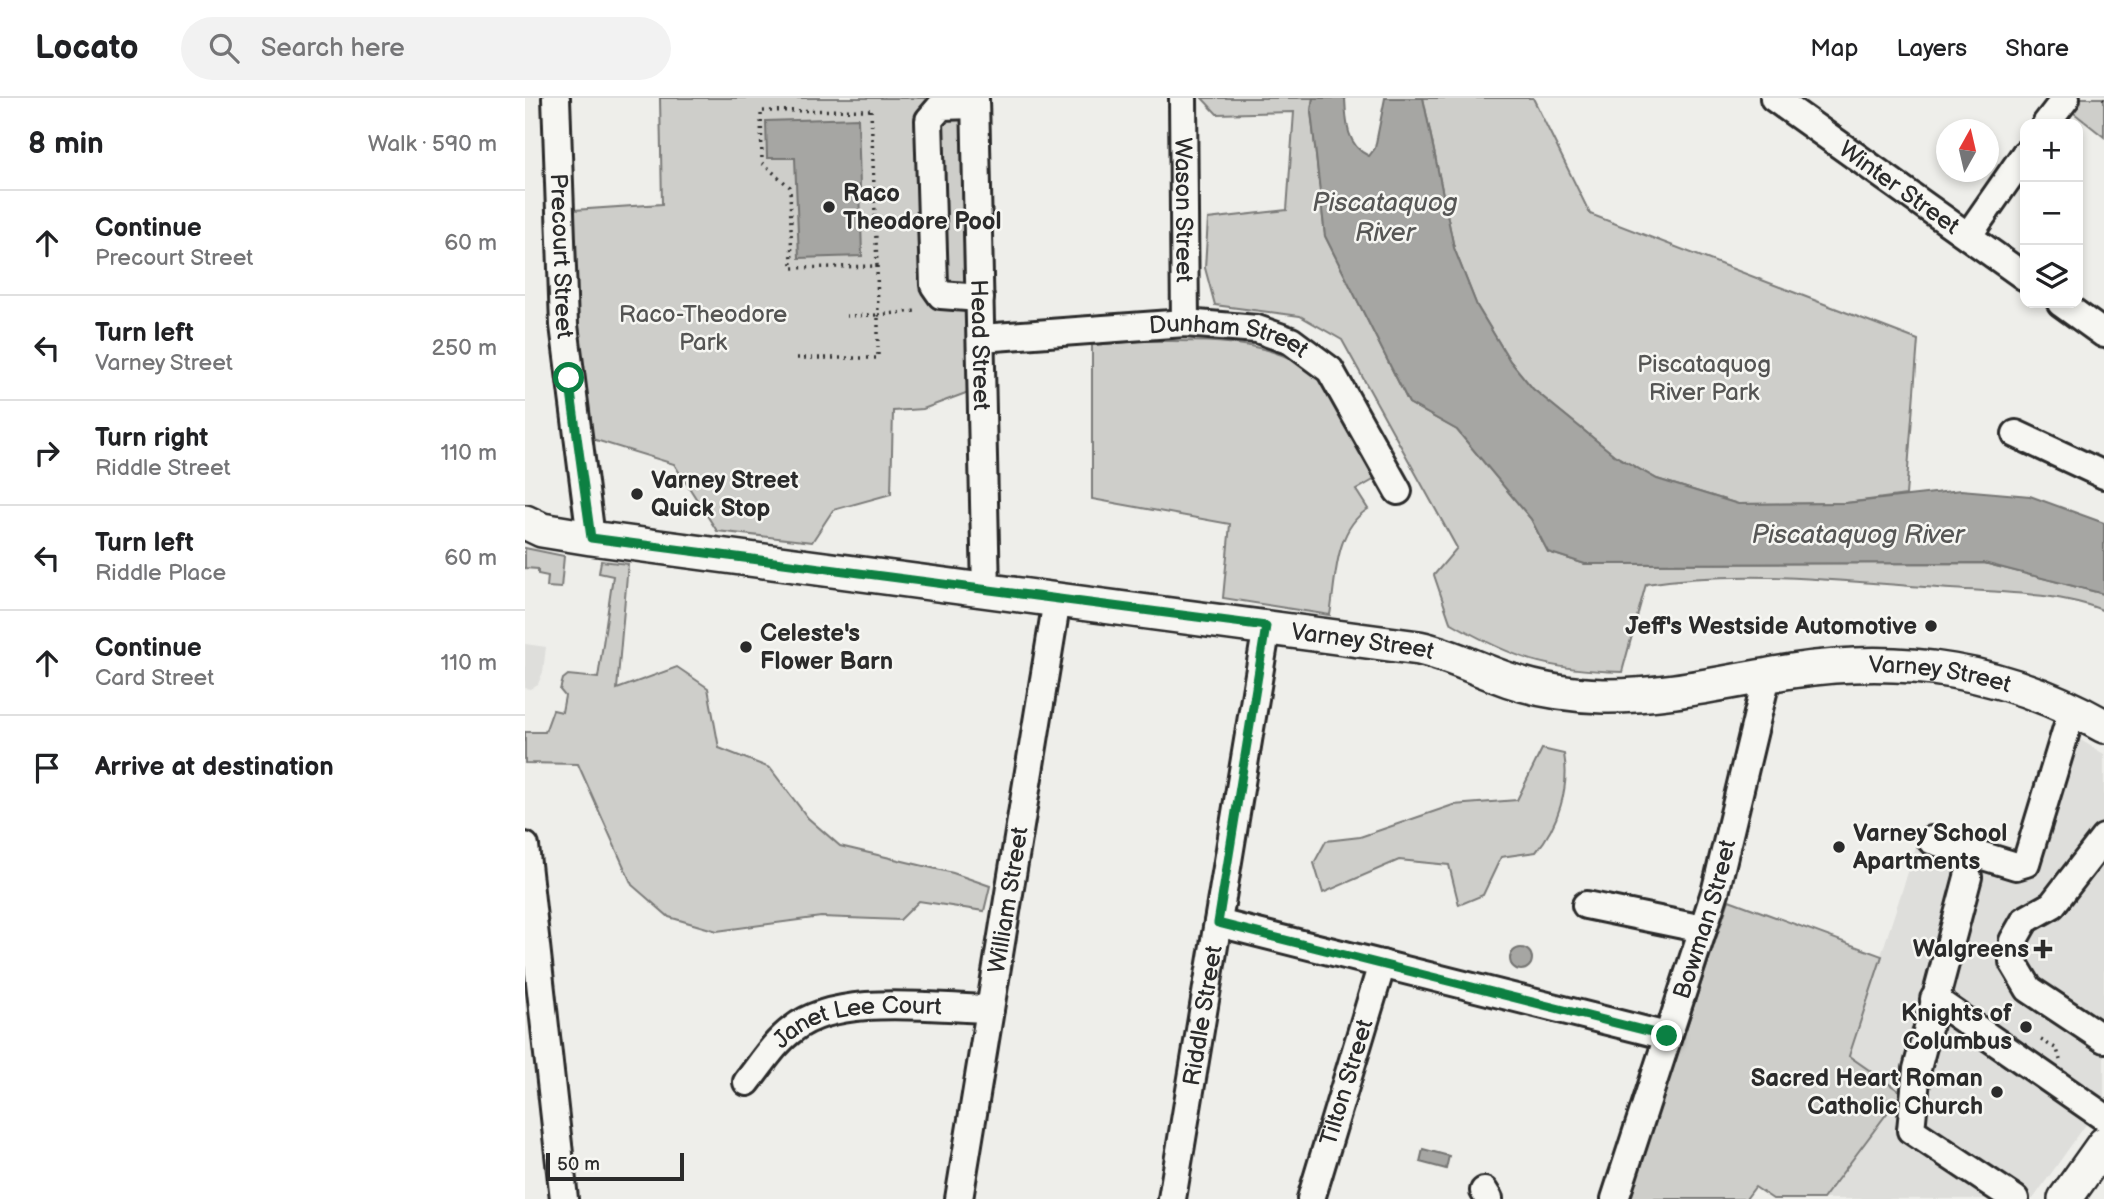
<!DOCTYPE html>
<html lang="en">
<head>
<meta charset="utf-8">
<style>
  :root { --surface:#fff; --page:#f2f2f2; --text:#202124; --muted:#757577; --line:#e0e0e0 }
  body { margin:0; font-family:"Balsamiq Sans",sans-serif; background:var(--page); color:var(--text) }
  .controls { position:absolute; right:21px; top:21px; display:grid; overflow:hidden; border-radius:14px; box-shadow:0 4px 10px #0003 }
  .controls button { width:63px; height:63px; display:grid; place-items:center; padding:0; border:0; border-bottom:2px solid var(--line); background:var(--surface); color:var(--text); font:35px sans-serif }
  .compass { position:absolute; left:1411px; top:21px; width:63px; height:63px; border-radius:50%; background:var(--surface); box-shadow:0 4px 10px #0003; rotate:8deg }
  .scale { position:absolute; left:21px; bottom:18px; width:138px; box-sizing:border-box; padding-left:7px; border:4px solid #2b2b2b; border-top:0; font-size:19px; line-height:24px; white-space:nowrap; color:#2b2b2b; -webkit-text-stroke:5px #f6f6f2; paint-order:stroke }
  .stop { position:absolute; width:21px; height:21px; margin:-16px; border:5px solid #0b8043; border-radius:50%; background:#fff }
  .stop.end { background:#0b8043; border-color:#fff; box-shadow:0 2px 7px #0008 }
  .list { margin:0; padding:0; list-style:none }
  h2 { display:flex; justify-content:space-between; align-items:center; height:91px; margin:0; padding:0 28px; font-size:30px }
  h2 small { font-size:23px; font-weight:400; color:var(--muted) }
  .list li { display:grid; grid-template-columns:46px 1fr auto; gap:21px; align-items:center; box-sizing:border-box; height:105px; padding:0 28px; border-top:2px solid var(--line) }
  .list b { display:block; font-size:26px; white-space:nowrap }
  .list p { margin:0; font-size:23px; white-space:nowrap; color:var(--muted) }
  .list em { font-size:23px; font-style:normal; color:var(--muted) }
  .icon { flex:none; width:38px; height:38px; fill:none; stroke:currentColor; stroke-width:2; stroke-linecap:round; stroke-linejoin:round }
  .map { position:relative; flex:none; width:1579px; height:1101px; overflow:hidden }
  header { display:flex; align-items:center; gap:42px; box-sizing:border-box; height:98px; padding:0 35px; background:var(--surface); border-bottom:2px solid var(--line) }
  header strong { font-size:33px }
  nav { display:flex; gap:38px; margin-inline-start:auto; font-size:24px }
  .search { width:490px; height:63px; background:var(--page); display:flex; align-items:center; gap:18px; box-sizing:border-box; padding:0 24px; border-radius:38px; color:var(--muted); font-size:26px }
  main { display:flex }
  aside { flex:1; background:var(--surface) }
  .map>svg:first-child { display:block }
  .built { fill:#dededb }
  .green { fill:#cececa; stroke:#7c7c7a; stroke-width:2 }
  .water { fill:#a6a6a3; stroke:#757573; stroke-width:2 }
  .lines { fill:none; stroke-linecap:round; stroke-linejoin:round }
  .minor-casing { stroke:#2b2b2b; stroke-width:32 }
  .major-casing { stroke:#2b2b2b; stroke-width:38 }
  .path { stroke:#2b2b2b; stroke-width:3.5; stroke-dasharray:2 5; stroke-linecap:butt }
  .minor { stroke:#f6f6f2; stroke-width:26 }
  .major { stroke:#f6f6f2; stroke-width:33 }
  .route { stroke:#0b8043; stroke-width:9 }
  .poi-dot { fill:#2b2b2b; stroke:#f6f6f2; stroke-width:2.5 }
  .labels { text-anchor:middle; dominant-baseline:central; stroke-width:5; stroke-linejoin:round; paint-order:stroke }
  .street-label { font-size:24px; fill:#2b2b2b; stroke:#f6f6f2 }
  .poi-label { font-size:24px; font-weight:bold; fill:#2b2b2b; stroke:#f6f6f2; text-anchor:start }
  .park-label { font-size:24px; fill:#545453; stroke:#f6f6f2 }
  .water-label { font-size:26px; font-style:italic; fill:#565655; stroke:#f6f6f2 }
</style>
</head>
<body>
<header>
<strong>Locato</strong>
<div class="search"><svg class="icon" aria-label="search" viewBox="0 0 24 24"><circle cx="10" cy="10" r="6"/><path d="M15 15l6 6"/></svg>Search here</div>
<nav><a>Map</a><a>Layers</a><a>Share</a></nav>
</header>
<main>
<aside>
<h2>8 min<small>Walk · 590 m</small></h2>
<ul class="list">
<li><svg class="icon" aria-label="ahead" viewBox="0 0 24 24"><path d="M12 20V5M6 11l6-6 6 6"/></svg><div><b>Continue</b><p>Precourt Street</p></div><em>60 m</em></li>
<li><svg class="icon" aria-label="left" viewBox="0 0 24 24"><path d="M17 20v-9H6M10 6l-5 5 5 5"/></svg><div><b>Turn left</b><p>Varney Street</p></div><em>250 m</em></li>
<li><svg class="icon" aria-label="right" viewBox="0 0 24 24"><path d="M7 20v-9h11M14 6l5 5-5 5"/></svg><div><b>Turn right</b><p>Riddle Street</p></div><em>110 m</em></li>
<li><svg class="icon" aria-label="left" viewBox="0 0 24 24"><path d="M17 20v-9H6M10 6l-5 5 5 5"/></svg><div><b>Turn left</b><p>Riddle Place</p></div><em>60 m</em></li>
<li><svg class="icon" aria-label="ahead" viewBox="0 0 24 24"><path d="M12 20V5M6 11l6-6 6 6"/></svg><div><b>Continue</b><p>Card Street</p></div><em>110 m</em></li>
<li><svg class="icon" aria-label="arrive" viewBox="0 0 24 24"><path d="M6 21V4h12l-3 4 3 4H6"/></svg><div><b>Arrive at destination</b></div></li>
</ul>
</aside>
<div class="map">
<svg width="1579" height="1101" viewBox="0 0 1579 1101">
  <rect width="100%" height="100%" fill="#eeeeea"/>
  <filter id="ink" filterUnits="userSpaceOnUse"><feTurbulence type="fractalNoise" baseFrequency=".0143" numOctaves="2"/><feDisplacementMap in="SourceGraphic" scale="14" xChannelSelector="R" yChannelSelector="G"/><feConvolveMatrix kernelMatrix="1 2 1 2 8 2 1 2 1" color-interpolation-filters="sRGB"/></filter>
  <g filter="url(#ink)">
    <!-- built -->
    <g class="built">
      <path d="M 0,546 L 21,549 L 18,574 L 13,586 L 5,591 L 0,590 Z"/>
      <path d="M 1534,629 L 1579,656 L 1579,1001 L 1508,1101 L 1298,1101 L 1377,995 L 1323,959 L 1398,728 L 1494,756 Z"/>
    </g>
    <!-- green -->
    <g class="green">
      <path d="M 135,0 L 437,0 L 449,292 L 398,311 L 368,313 L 366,396 L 308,412 L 287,444 L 192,433 L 149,366 L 64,340 L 53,256 L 49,112 L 137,106 Z"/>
      <path d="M 677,0 L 788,0 L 786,13 L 800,138 L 884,305 L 932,332 L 1006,421 L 1023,454 L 1060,466 L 1459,465 L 1579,496 L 1579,513 C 1539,495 1470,494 1426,491 C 1326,484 1221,470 1121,486 L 1097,574 C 1022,572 989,561 925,524 L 909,477 L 932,450 L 817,242 L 775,218 L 690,207 L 680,170 L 683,121 L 762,112 L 769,14 L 692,16 Z"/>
      <path d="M 898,0 L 1008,0 L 1065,116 L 1393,242 L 1381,397 L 1321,405 L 1213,406 L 1132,381 L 1089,357 L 1008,291 L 985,263 L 952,208 L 929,150 Z"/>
      <path d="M 1530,0 L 1579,0 L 1579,39 Z"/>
      <path d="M 614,243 C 674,244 753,236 799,285 C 817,304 841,353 857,377 L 831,392 L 843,411 C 809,432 811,482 805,517 L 698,500 L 705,426 L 567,401 L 567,247 Z"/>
      <path d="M 0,450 L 39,458 L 36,490 L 22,489 L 23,478 L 13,476 L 13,471 L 0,470 Z"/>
      <path d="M 76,463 L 103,466 L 92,591 L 152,569 L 183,590 L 194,650 L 245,670 L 283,720 L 315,748 L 428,775 L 465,788 L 459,813 L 394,803 L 375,822 L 296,819 L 192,833 L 144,819 L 107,787 L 53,666 L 0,665 L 0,634 L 20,634 L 28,612 L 37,614 L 40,598 L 35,592 L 38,581 L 43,577 L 73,580 L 88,478 L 74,475 Z"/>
      <path d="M 1017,651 L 1039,656 C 1045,690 1033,728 1011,754 L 976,759 L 958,797 L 934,807 L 924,767 L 874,762 L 798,795 L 789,765 L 801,743 L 835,739 L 928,707 L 992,702 Z"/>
      <path d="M 1204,802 L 1357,858 L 1324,958 L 1377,995 L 1298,1101 L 1248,1101 L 1230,1089 L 1221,1101 L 1104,1101 Z"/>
    </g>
    <!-- water -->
    <g class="water">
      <path d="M 788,0 L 820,0 C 821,22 821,48 844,58 L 850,50 L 860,0 L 898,0 L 929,150 L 952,208 L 985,263 L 1008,291 L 1089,357 L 1132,381 L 1213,406 L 1321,405 L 1436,392 L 1505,398 L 1579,425 L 1579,496 L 1459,465 L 1060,466 L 1023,454 L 1006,421 L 932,332 L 884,305 L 800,138 L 786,13 Z"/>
      <path d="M 333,20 L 337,158 L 274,160 L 270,60 L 242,60 L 241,23 Z"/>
      <circle cx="996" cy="861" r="11"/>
      <path d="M 898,1051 L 924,1058 L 921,1071 L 895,1064 Z"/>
    </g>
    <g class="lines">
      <!-- minor casing -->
      <g class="minor-casing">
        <g id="minor">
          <path id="s1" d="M 31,0 L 39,227 L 66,440"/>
          <path id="s2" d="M 450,0 L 461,493"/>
          <path id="s3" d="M 658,0 L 660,225"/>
          <path id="s4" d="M 1249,0 L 1500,179"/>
          <path d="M 450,7 L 416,8 L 404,22 L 409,187 L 416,197 L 455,200"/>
          <path d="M 1521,26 L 1541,0"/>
          <path d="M 1443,138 L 1500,56"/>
          <path d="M 1536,205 L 1579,236"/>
          <path id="s5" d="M 456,240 L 660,225 L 732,231 L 766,243 L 805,272 L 873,393"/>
          <path d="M 1491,336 L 1579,377"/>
          <path d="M 1579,740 L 1527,807 L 1500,822 L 1488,843 L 1488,864 L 1504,891 L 1579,941"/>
          <path d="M 1406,742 L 1491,768 L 1501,765 L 1548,610"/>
          <path d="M 0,748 L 39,1101"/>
          <path d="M 1443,779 L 1392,971 L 1386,1032 L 1490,1101"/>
          <path d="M 1061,807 L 1178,831"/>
          <path d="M 693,825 L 1142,938"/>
          <path d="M 1409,901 L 1579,1019"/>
          <path id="s6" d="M 222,984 C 237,965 249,945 268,931 C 313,895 410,910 465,911"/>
          <path d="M 959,1093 L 964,1101"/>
          <path id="s7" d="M 434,1101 L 532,502"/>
          <path id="s8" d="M 647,1101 L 742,528"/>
          <path id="s9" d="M 786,1101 L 857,866"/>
          <path id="s10" d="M 1090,1101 L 1191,791 L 1242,578"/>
        </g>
      </g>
      <!-- major casing -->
      <g class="major-casing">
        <g id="major">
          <path id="s11" d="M 0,424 L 17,432 L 66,440 L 894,550 C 926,557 954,572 984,582 C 1013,592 1047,597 1078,598 C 1141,599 1205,583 1267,573 C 1379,556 1480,572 1579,628"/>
          <path d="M 1540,1101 L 1579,1046"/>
        </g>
      </g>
      <!-- path -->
      <g class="path">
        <path d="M 1578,0 L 1579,1"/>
        <path d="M 346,12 L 352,168 L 267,170 L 265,89 L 237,65 L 236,13 Z"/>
        <path d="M 352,168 L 353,217 L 391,213"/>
        <path d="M 272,260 L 353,260 L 353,217 L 321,218"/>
        <path d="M 1516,942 L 1532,951 L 1535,962"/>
      </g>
      <!-- minor -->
      <use href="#minor" class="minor"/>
      <!-- major -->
      <use href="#major" class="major"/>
    </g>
  </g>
  <g class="lines" filter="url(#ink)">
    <!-- route -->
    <path class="route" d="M 44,280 L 66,440 L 741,528 L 693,825 L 1142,938"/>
  </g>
  <!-- markers -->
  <g class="poi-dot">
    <circle cx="304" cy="109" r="7"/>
    <circle cx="112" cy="396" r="7"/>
    <circle cx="1406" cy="528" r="7"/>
    <circle cx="221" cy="549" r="7"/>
    <circle cx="1314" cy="749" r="7"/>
    <path d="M1514.5 840.5h7v7h7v7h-7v7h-7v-7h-7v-7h7z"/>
    <circle cx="1501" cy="929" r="7"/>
    <circle cx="1472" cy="994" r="7"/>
  </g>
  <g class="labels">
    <!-- street labels -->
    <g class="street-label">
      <text stroke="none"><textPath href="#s4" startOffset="154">Winter Street</textPath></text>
      <text stroke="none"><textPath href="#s3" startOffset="112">Wason Street</textPath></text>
      <text stroke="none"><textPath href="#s1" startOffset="158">Precourt Street</textPath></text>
      <text stroke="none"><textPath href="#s5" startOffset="250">Dunham Street</textPath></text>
      <text stroke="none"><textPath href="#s2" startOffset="247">Head Street</textPath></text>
      <text stroke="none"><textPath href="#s11" startOffset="847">Varney Street</textPath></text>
      <text stroke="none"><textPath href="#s11" startOffset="1435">Varney Street</textPath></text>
      <text stroke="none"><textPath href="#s7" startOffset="303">William Street</textPath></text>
      <text stroke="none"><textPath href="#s10" startOffset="294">Bowman Street</textPath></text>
      <text stroke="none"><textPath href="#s8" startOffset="186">Riddle Street</textPath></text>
      <text stroke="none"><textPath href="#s6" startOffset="136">Janet Lee Court</textPath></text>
      <text stroke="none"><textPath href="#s9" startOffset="122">Tilton Street</textPath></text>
    </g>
    <!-- poi labels -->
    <g class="poi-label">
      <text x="318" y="95">Raco<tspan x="318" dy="28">Theodore Pool</tspan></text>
      <text x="126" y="382">Varney Street<tspan x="126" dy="28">Quick Stop</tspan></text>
      <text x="1392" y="528" text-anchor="end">Jeff's Westside Automotive</text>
      <text x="235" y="535">Celeste's<tspan x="235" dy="28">Flower Barn</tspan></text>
      <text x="1328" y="735">Varney School<tspan x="1328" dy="28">Apartments</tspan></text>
      <text x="1504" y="851" text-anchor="end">Walgreens</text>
      <text x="1487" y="915" text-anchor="end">Knights of<tspan x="1487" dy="28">Columbus</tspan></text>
      <text x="1458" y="980" text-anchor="end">Sacred Heart Roman<tspan x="1458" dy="28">Catholic Church</tspan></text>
    </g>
    <!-- park labels -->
    <g class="park-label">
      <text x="178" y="216">Raco-Theodore<tspan x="178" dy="28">Park</tspan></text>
      <text x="1179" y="266">Piscataquog<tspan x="1179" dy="28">River Park</tspan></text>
    </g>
    <!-- water labels -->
    <g class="water-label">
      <text x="860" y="105">Piscataquog<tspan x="860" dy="30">River</tspan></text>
      <text x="1333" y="437">Piscataquog River</text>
    </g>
  </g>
</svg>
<div class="controls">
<button>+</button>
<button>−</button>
<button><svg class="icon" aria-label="layers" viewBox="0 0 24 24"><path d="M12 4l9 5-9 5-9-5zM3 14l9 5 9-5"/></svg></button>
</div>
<svg class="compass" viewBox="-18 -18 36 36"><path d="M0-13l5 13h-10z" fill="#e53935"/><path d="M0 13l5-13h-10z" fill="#757577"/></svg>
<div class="scale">50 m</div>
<div class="stop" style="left:44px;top:280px"></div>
<div class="stop end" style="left:1142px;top:938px"></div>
</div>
</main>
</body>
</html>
